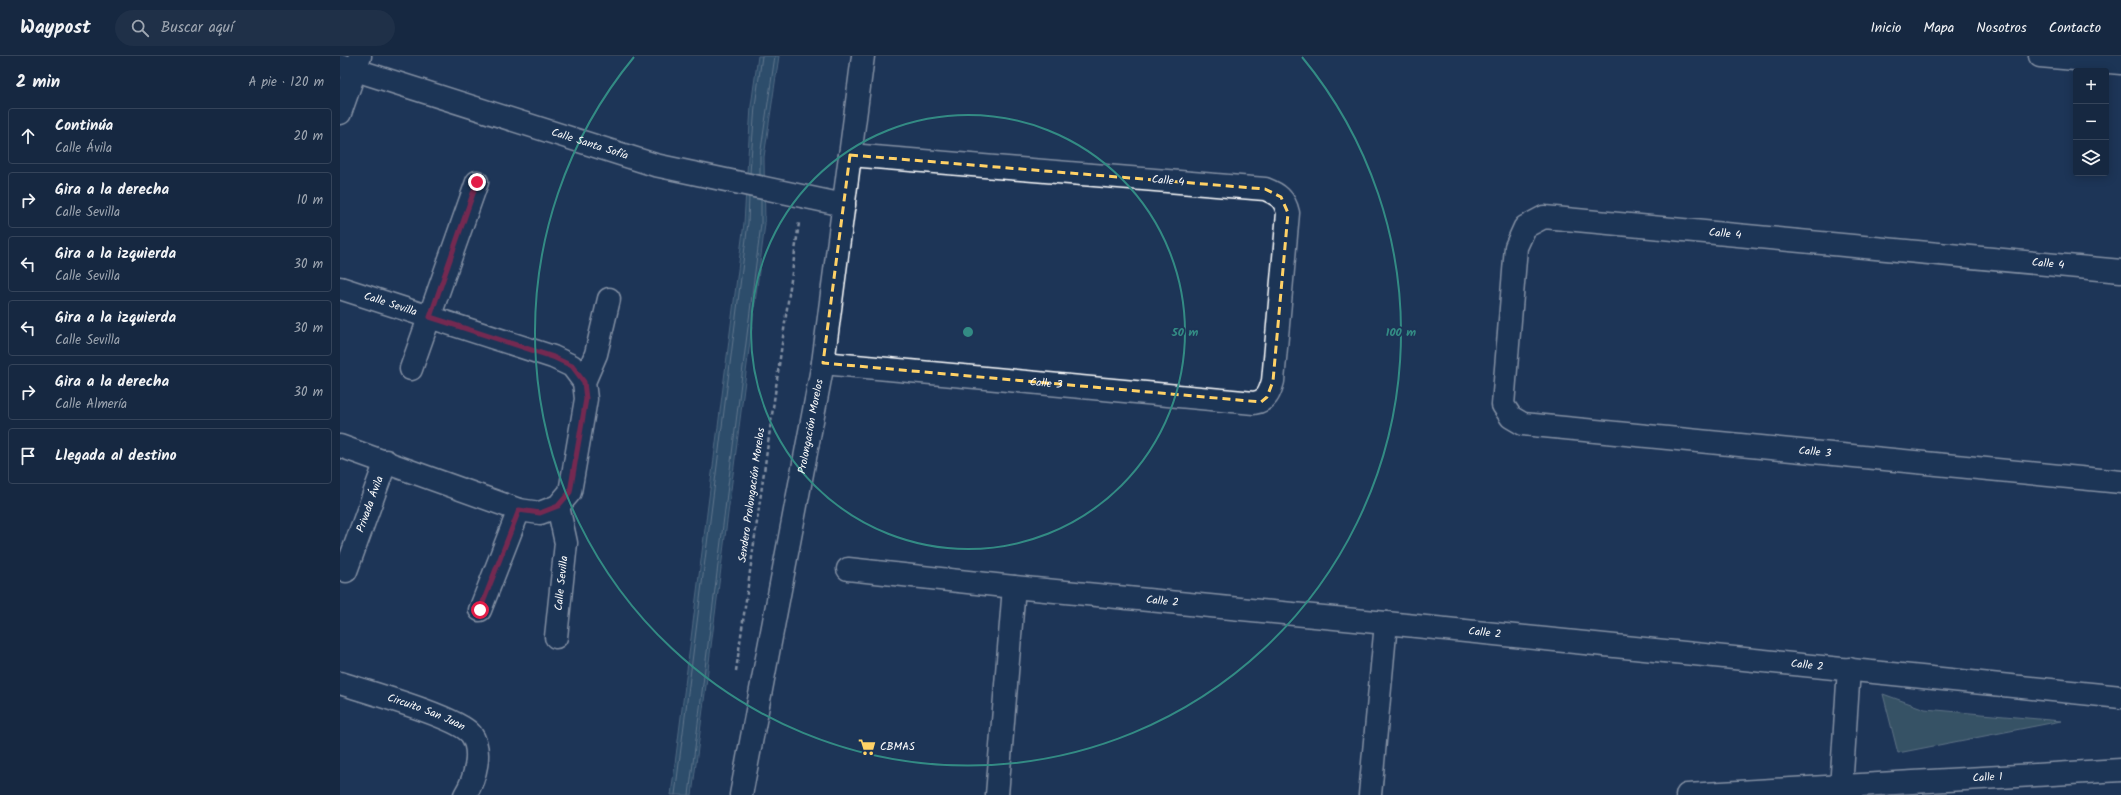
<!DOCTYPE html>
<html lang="es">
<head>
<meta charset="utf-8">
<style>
  :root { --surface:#162841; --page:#1f3048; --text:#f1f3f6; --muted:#9ea6b1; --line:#35445a }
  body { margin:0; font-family:Kalam,sans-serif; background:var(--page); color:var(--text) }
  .controls { position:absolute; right:12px; top:12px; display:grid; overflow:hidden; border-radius:4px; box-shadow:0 2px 10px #0003 }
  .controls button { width:36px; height:36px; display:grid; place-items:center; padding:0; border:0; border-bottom:1px solid var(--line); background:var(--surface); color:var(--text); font:20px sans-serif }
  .stop { position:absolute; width:12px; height:12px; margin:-9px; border:3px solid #e11d48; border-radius:50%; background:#fff }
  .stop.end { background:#e11d48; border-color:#fff; box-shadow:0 1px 4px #0008 }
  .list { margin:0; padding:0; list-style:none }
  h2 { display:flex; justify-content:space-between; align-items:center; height:52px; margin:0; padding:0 16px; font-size:17px }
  h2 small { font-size:13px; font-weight:400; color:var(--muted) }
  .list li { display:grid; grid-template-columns:26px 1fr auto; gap:12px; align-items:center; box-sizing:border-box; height:56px; margin:0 8px 8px; padding:0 8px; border:1px solid var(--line); border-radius:4px }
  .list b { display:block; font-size:15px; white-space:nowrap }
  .list p { margin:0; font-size:13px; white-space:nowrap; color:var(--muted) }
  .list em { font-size:13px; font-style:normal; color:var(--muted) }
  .icon { flex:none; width:22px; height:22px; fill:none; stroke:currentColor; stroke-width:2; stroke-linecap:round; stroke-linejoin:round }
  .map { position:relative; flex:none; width:1781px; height:739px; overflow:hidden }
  header { display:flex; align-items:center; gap:24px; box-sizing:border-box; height:56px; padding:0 20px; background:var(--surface); border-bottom:1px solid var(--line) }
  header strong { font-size:19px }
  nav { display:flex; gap:22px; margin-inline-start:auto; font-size:14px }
  .search { width:280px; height:36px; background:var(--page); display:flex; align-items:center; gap:10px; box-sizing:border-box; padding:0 14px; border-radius:22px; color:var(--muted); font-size:15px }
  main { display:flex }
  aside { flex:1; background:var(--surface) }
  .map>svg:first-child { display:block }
  .green { fill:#547675; stroke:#aababa }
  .water { fill:#3f6b83; stroke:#8ca6b5 }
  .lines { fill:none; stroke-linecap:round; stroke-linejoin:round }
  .shore { stroke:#b2c4cd; stroke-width:1 }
  .minor-casing { stroke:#fff; stroke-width:25 }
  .tertiary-casing { stroke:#fff; stroke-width:25 }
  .path { stroke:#fff; stroke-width:2.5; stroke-dasharray:4 3; stroke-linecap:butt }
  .minor { stroke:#1d3557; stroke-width:22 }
  .tertiary { stroke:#1d3557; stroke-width:22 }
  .route { stroke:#e11d48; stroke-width:5 }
  .marked { fill:none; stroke:#ffd166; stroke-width:3; stroke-dasharray:8 5; stroke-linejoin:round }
  .ring { fill:none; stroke:#338b84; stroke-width:2 }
  .labels { text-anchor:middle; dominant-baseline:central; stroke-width:3.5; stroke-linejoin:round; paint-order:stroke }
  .street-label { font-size:11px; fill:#fff; stroke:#1d3557 }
  .poi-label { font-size:11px; fill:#fff; stroke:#1d3557; text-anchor:start }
  .centre { fill:#338b84; stroke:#1d3557; stroke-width:2 }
  .ring-label { font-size:12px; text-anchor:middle; font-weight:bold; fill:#338b84; stroke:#1d3557; stroke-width:3.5; stroke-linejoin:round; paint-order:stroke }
</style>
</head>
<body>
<header>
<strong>Waypost</strong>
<div class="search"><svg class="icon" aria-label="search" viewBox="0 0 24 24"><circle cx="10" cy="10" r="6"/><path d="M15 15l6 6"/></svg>Buscar aquí</div>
<nav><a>Inicio</a><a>Mapa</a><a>Nosotros</a><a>Contacto</a></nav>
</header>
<main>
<aside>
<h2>2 min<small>A pie · 120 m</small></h2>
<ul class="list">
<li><svg class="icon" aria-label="ahead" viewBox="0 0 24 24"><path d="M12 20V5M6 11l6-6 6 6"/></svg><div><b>Continúa</b><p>Calle Ávila</p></div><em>20 m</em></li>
<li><svg class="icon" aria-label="right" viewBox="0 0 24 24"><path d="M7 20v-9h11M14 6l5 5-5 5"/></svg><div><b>Gira a la derecha</b><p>Calle Sevilla</p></div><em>10 m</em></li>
<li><svg class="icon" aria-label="left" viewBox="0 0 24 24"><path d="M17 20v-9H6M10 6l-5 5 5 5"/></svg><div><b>Gira a la izquierda</b><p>Calle Sevilla</p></div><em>30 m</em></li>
<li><svg class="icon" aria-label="left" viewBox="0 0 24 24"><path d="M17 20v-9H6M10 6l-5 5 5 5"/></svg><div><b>Gira a la izquierda</b><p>Calle Sevilla</p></div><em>30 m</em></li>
<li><svg class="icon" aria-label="right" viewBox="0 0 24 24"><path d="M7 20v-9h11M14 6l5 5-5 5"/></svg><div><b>Gira a la derecha</b><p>Calle Almería</p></div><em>30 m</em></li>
<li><svg class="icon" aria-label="arrive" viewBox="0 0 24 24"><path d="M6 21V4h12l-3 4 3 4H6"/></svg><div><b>Llegada al destino</b></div></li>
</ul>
</aside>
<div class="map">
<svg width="1781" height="739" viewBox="0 0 1781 739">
  <rect width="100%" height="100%" fill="#1d3557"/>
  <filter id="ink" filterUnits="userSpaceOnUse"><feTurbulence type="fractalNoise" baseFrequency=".025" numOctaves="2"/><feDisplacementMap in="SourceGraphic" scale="8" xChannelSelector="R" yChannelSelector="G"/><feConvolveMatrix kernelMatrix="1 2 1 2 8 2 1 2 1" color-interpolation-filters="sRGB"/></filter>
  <g filter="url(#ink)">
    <!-- green -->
    <path class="green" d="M 1543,638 L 1585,653 L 1721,665 L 1558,697 Z"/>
    <!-- water -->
    <path class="water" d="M 418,0 L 439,0 L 424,101 L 425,168 L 352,739 L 331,739 L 404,167 L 411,50 Z"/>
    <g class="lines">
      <!-- shore -->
      <g class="shore">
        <path d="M 410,117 L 415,50 L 422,0"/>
        <path d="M 420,119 L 420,100 L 435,0"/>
        <path d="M 335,739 L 408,167 L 409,141"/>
        <path d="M 349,739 L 421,168 L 421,144"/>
      </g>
      <!-- minor casing -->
      <g class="minor-casing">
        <g id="minor">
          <path d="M 1700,0 L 1781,7"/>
          <path d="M 0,57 L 20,0"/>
          <path id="s1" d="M 1781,215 L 1204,161 L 1185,171 L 1176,191 L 1163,349 L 1171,361 L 1183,368 L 1781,426"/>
          <path id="s2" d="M 0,232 L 213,301 L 232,310 L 244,326 L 246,343 L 230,436 L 218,450 L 200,457 L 179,454 L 0,390"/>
          <path id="s3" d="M 483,307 L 914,347 C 927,345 930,336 933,325 L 948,157 C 945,143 938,138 925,133 L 510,99"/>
          <path d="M 71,313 L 137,126"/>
          <path d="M 244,326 L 256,298 L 269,243"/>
          <path id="s4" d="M 508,513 L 674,531 L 1046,567 L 1781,641"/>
          <path id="s5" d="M 6,515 L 46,405"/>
          <path d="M 140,554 L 179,454"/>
          <path id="s6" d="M 216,581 L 226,487 L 218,450"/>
          <path id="s7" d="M 0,627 C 25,635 118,661 131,678 C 143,695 135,723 125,739"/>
          <path d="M 1501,732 L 1509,613"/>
          <path d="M 657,739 L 674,531"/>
          <path d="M 1030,739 L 1046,567"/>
          <path id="s8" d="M 1347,739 L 1781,714"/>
        </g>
      </g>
      <!-- tertiary casing -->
      <g class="tertiary-casing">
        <g id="tertiary">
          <path id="s9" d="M 0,9 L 315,109 L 504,149"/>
          <path id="s10" d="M 401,739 L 483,307 L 523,0"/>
        </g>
      </g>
      <!-- path -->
      <path class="path" d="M 396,615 L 459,167"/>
      <!-- minor -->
      <use href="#minor" class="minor"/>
      <!-- tertiary -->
      <use href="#tertiary" class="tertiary"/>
    </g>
  </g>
  <g class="lines" filter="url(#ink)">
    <!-- route -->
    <path class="route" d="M 137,126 L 90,261 L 213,301 L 232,310 L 244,326 L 246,343 L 230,436 L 218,450 L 200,457 L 179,454 L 140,554"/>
  </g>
  <!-- marked area -->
  <path d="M0 0H1781V739H0ZM 510,99 L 925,133 L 941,141 L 948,157 L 933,325 L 927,341 L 921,346 L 483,307 Z" fill="#1d3557" fill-opacity=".55" fill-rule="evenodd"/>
  <path class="marked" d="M 510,99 L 925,133 L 941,141 L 948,157 L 933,325 L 927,341 L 921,346 L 483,307 Z"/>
  <!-- distance rings -->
  <g class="ring">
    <circle cx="628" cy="276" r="217"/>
    <path d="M962 1A433 433 0 1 1 294 1"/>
  </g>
  <!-- icons -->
  <defs>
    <g id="supermarket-bare" transform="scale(1.38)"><path d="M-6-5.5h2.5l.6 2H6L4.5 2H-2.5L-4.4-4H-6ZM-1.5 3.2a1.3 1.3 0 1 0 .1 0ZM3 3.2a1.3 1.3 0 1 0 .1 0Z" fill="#ffd166" stroke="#1d3557" stroke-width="2.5" paint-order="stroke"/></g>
  </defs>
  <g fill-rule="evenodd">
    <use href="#supermarket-bare" x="527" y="691"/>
  </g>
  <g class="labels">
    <!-- street labels -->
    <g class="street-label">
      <text stroke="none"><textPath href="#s9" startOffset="262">Calle Santa Sofía</textPath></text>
      <text transform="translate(828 125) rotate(5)">Calle 4</text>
      <text transform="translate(1385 178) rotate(5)">Calle 4</text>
      <text transform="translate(1708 208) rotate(5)">Calle 4</text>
      <text stroke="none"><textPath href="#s2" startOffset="53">Calle Sevilla</textPath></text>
      <text stroke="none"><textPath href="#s3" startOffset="224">Calle 3</textPath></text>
      <text stroke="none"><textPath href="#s10" startOffset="375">Prolongación Morelos</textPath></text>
      <text stroke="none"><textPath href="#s1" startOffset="1103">Calle 3</textPath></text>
      <text transform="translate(412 439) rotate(-82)">Sendero Prolongación Morelos</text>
      <text stroke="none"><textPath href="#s5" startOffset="71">Privada Ávila</textPath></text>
      <text stroke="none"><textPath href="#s6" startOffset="54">Calle Sevilla</textPath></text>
      <text stroke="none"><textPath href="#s4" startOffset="316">Calle 2</textPath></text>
      <text stroke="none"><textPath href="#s4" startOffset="640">Calle 2</textPath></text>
      <text stroke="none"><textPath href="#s4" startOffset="964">Calle 2</textPath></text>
      <text stroke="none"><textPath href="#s7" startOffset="91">Circuito San Juan</textPath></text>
      <text stroke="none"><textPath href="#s8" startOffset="301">Calle 1</textPath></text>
    </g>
    <!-- poi labels -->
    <g class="poi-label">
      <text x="540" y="691">CBMAS</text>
    </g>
  </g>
  <circle cx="628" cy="276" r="6" class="centre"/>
  <g class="ring-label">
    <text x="845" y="280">50 m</text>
    <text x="1061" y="280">100 m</text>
  </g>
</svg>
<div class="controls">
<button>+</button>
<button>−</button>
<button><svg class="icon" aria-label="layers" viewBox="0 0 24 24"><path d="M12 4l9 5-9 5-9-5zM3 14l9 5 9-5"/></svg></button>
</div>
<div class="stop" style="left:140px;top:554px"></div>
<div class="stop end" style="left:137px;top:126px"></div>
</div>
</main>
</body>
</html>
